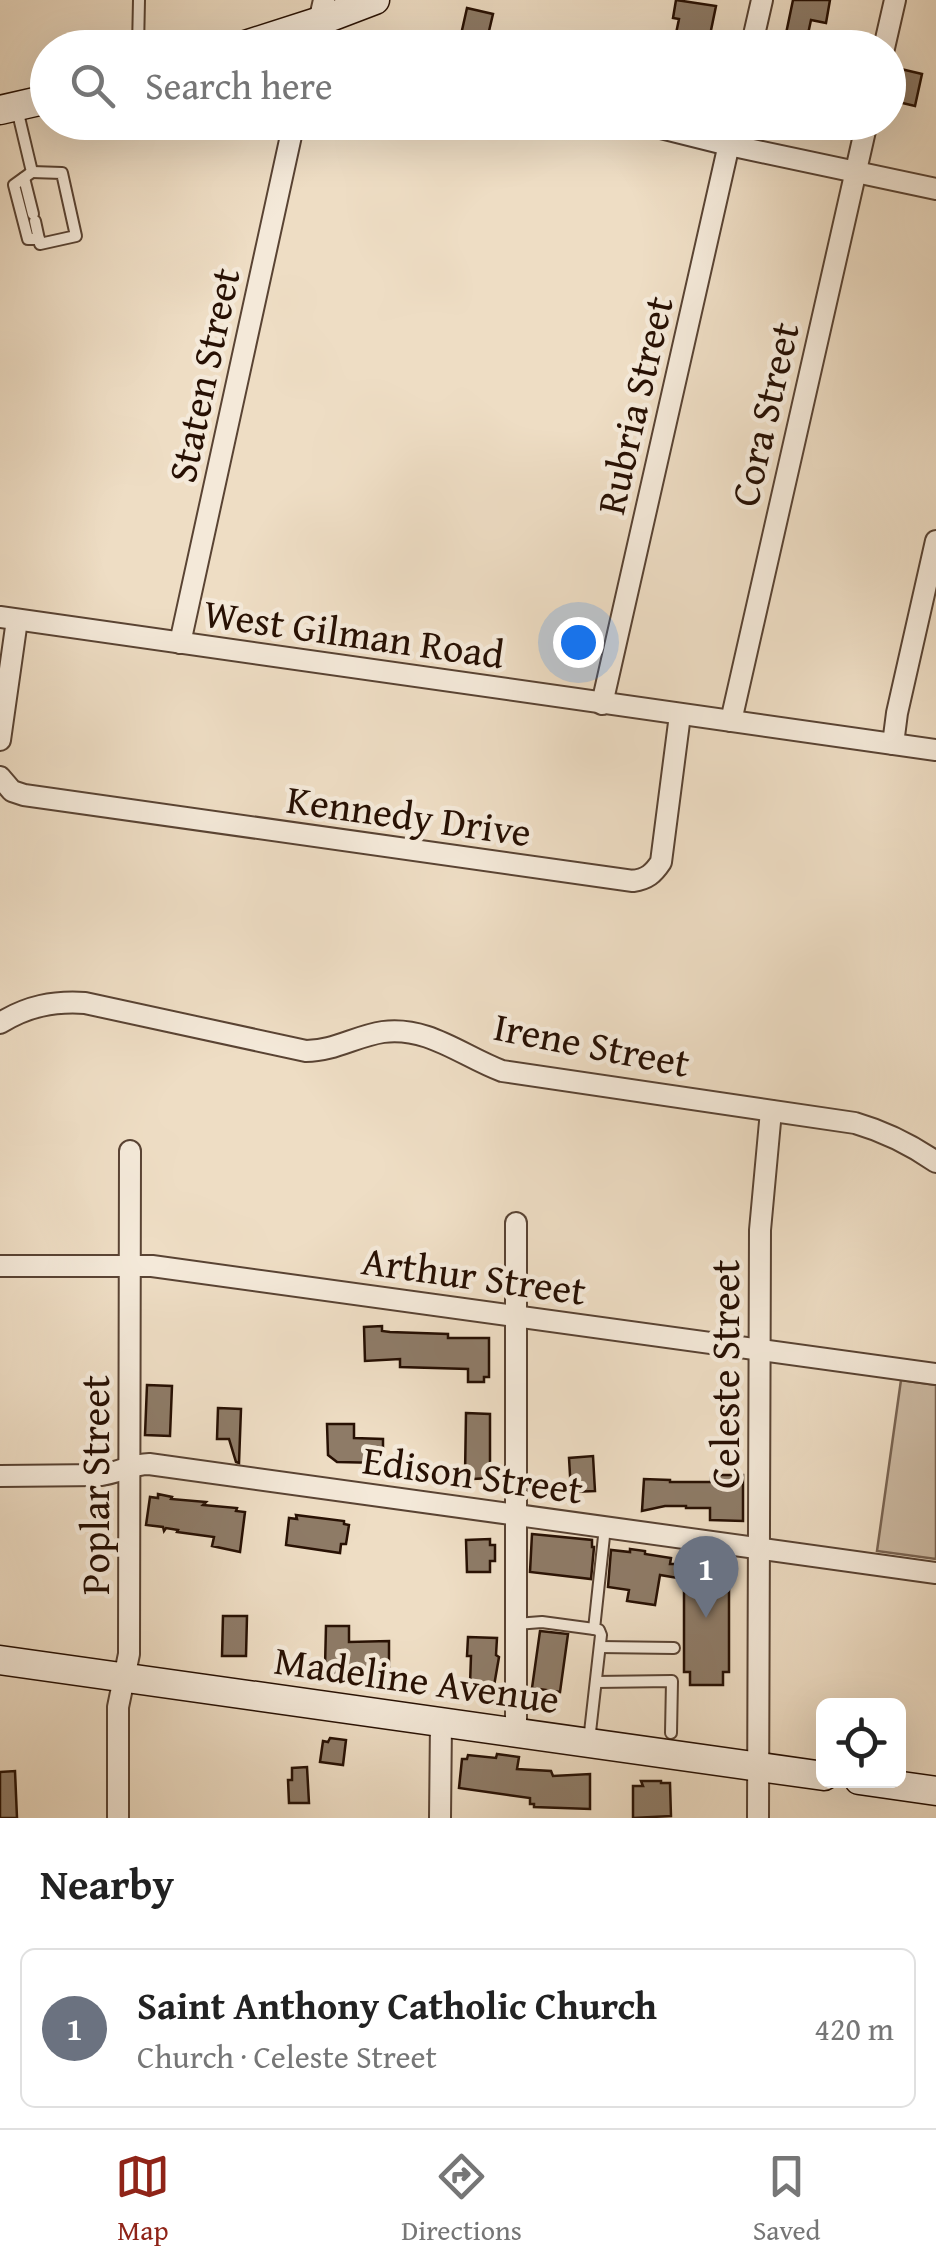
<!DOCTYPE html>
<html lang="en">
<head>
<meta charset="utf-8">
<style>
  :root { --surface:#fff; --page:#f2f2f2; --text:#222; --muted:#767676; --line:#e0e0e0; --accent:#8f2418 }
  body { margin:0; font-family:"Gentium Book Plus",serif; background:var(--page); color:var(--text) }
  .controls { position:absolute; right:30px; bottom:30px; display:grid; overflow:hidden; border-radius:15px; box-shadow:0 10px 40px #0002 }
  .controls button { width:90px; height:90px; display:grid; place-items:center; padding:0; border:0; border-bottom:2px solid var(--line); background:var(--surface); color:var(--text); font:50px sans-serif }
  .you { position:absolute; left:578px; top:642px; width:35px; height:35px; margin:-25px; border:8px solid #fff; border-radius:50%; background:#1a73e8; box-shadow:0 0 0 15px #1a73e833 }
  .badge { display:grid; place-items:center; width:65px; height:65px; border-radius:50%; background:var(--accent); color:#fff; font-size:32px; font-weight:700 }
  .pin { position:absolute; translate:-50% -82px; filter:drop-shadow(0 2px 5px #0008) }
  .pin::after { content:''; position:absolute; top:52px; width:35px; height:30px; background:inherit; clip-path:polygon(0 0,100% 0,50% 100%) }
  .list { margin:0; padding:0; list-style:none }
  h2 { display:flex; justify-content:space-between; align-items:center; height:130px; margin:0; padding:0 40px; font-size:42px }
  h2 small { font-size:32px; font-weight:400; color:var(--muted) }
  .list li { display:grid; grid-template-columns:65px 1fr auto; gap:30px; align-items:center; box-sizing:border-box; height:160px; margin:0 20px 20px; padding:0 20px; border:2px solid var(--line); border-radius:15px }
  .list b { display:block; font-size:38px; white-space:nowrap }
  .list p { margin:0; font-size:32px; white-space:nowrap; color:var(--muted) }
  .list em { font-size:32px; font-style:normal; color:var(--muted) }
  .icon { flex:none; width:55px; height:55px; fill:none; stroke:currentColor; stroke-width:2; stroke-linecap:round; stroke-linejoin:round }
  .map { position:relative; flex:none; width:936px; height:1818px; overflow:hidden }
  .search { position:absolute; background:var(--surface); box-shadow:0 10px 40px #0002; left:30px; right:30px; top:30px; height:110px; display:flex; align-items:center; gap:25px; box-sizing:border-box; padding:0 35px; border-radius:55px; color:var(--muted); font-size:38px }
  .sheet { height:310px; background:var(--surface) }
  nav { display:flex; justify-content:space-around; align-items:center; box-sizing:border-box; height:140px; border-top:2px solid var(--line); background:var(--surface); font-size:28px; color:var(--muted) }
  nav a { display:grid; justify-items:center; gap:5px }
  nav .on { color:var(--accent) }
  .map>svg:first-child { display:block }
  .green { fill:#ccbaa3; stroke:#7a6553; stroke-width:2.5 }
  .building { fill:#8e7b67; stroke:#271003; stroke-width:2.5 }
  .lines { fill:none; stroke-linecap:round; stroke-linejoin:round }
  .lane-casing { stroke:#594333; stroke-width:14 }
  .street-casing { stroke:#594333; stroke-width:24 }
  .secondary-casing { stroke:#271003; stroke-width:31 }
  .lane { stroke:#f4e9d9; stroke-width:10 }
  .street { stroke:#f4e9d9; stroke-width:20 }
  .secondary { stroke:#f4e9d9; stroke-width:28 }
  .labels { text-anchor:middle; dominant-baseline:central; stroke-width:9; stroke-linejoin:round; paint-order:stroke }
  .street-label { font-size:40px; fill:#271003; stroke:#f4e9d9 }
</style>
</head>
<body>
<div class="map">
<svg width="936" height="1818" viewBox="0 0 936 1818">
  <rect width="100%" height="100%" fill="#eeddc4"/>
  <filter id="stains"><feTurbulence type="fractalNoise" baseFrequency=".002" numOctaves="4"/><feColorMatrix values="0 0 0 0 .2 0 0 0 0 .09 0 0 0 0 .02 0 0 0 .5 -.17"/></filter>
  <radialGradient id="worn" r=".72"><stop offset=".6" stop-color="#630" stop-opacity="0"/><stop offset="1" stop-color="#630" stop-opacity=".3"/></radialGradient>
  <!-- green -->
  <path class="green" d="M 901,1380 L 936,1385 L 936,1559 L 877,1551 Z"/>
  <!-- building -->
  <g class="building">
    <path d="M 676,0 L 716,6 L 709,40 L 705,39 L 704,48 L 673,48 L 679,19 L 673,18 Z"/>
    <path d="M 793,0 L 830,0 L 826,23 L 811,20 L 805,48 L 783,48 Z"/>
    <path d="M 467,8 L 493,14 L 485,48 L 458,48 Z"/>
    <path d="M 901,69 L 922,74 L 915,106 L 894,101 Z"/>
    <path d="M 382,1326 L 382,1331 L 390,1332 L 448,1334 L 448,1338 L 489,1338 L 489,1377 L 484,1377 L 484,1382 L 468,1382 L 468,1369 L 400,1367 L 400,1359 L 365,1361 L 364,1327 Z"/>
    <path d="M 147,1385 L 172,1386 L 170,1436 L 145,1435 Z"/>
    <path d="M 218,1408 L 241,1409 L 239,1463 L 236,1462 L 229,1439 L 217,1439 Z"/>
    <path d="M 466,1413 L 490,1414 L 490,1478 L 473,1479 L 465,1476 Z"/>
    <path d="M 327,1424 L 354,1424 L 354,1438 L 383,1439 L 383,1463 L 337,1462 L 328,1455 Z"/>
    <path d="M 593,1456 L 595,1491 L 571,1492 L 569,1458 Z"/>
    <path d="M 711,1475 L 743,1475 L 743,1521 L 710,1520 L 710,1508 L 686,1508 L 686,1506 L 665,1506 L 642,1511 L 644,1479 L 670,1480 L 670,1482 L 711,1482 Z"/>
    <path d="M 158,1494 L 172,1497 L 171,1499 L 206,1502 L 203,1505 L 237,1508 L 236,1511 L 245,1512 L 240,1552 L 212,1546 L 214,1537 L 177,1532 L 178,1530 L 166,1528 L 164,1531 L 163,1527 L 146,1525 L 150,1497 L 158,1498 Z"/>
    <path d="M 296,1515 L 344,1521 L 344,1524 L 349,1525 L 346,1544 L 341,1544 L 340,1553 L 286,1545 L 289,1518 L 297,1519 Z"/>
    <path d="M 532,1534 L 592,1540 L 592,1547 L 594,1547 L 591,1579 L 530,1572 Z"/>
    <path d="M 490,1539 L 490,1545 L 495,1545 L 495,1561 L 490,1561 L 490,1572 L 467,1572 L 466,1540 Z"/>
    <path d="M 630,1549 L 645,1551 L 645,1554 L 671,1558 L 670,1564 L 729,1564 L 729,1672 L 723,1672 L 723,1685 L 690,1685 L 690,1672 L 684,1672 L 684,1579 L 660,1575 L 655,1605 L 627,1601 L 629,1590 L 608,1587 L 611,1550 L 630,1552 Z"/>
    <path d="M 223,1616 L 247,1616 L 246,1656 L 222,1656 Z"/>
    <path d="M 326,1626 L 349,1626 L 349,1642 L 389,1641 L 389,1671 L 373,1671 L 373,1674 L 328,1673 L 328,1667 L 325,1667 Z"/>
    <path d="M 540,1631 L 568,1634 L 560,1692 L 532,1688 Z"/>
    <path d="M 468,1637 L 497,1638 L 496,1655 L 499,1657 L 494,1686 L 488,1685 L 488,1691 L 478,1689 L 476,1684 L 470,1684 L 471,1656 L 467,1656 Z"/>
    <path d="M 330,1738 L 346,1740 L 343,1765 L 320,1762 L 323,1741 L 328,1742 Z"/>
    <path d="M 497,1754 L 519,1757 L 517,1769 L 551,1771 L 553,1776 L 590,1774 L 590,1809 L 534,1807 L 534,1804 L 530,1804 L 530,1798 L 459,1788 L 462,1759 L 467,1759 L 468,1755 L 496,1758 Z"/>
    <path d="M 307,1767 L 309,1803 L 289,1803 L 288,1780 L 292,1780 L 292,1768 Z"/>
    <path d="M 15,1771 L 17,1818 L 0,1818 L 0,1772 Z"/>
    <path d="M 641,1781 L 661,1781 L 661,1783 L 670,1783 L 671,1816 L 633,1818 L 633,1786 L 643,1786 Z"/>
  </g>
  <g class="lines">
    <!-- lane casing -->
    <g class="lane-casing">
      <g id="lane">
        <path d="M 138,48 L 139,0"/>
        <path d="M 17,109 L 32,172 L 14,185 L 28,239 L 39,239"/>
        <path d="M 32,172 L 62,173 L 76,236 L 40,244 L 35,221"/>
        <path d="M 24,178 L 33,214"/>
        <path d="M 516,1624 L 542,1622 L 594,1629"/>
        <path d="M 600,1647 L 674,1648"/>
        <path d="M 596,1682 L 672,1681 L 671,1733"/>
        <path d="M 589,1741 L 601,1635 L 599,1630 L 594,1629 L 605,1527"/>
      </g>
    </g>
    <!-- street casing -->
    <g class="street-casing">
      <g id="street">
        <path d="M 313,48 L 324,0"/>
        <path d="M 751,48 L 762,0"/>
        <path d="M 884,48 L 895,0"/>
        <path d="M 637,122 L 729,145 L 936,189"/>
        <path d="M 0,617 L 936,750"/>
        <path d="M 180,643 L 294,122"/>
        <path d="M 602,704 L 734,122"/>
        <path d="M 731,721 L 867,122"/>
        <path d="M 0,740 L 17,620"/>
        <path d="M 893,744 L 897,713 L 936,541"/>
        <path d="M 0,777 L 12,791 L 24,795 L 633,881 C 647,879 653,874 661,862 L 680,715"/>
        <path d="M 0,1023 C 28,1006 53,1001 85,1003 L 306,1051 C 334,1051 356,1036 383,1032 C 428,1026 462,1056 502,1071 L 855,1123 C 886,1132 910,1144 936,1162"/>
        <path d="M 516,1223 L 516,1733"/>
        <path d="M 0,1266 L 152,1266 L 936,1374"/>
        <path d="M 0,1476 L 101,1475 C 118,1473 132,1464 149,1464 L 936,1573"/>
        <path d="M 118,1818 L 118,1707 L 129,1654 L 130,1151"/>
        <path d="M 440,1818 L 441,1722"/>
        <path d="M 758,1818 L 760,1230 L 771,1111"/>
      </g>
    </g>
    <!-- secondary casing -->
    <g class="secondary-casing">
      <g id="secondary">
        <path d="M 236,48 L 320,21 L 375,0"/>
        <path d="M 0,110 L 48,99"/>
        <path d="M 0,1660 L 824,1776"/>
        <path d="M 859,1780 L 936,1791"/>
      </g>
    </g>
    <!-- lane -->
    <use href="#lane" class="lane"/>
    <!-- street -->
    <use href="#street" class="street"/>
    <!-- secondary -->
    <use href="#secondary" class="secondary"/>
  </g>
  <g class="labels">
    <!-- street labels -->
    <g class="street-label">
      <text transform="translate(203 375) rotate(-78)">Staten Street</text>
      <text transform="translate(634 405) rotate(-77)">Rubria Street</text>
      <text transform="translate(764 414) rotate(-77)">Cora Street</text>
      <text transform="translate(354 633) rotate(8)">West Gilman Road</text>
      <text transform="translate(409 815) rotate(8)">Kennedy Drive</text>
      <text transform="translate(592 1044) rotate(11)">Irene Street</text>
      <text transform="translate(474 1275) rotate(8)">Arthur Street</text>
      <text transform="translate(724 1374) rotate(-90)">Celeste Street</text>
      <text transform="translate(473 1474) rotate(8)">Edison Street</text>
      <text transform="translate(94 1485) rotate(-90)">Poplar Street</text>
      <text transform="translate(417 1679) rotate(8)">Madeline Avenue</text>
    </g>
  </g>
  <rect width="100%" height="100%" filter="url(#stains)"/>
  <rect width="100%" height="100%" fill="url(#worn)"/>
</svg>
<div class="controls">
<button><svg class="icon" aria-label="locate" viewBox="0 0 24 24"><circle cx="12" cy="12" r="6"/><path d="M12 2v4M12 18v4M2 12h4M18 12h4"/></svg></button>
</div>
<div class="you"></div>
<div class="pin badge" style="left:706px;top:1618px;background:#6b7280">1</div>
<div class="search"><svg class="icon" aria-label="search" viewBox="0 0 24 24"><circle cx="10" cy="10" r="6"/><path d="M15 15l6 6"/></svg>Search here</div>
</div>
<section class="sheet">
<h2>Nearby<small></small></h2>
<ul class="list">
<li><span class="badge" style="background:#6b7280">1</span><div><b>Saint Anthony Catholic Church</b><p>Church · Celeste Street</p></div><em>420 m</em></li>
</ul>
</section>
<nav>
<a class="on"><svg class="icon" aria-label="map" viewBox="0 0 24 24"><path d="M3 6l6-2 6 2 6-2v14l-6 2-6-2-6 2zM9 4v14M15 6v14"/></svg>Map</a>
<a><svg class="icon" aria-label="directions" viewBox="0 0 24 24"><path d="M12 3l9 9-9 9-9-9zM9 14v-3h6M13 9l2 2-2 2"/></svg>Directions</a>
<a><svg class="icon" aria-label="saved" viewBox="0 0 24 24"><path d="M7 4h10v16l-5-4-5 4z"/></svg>Saved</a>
</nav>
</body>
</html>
